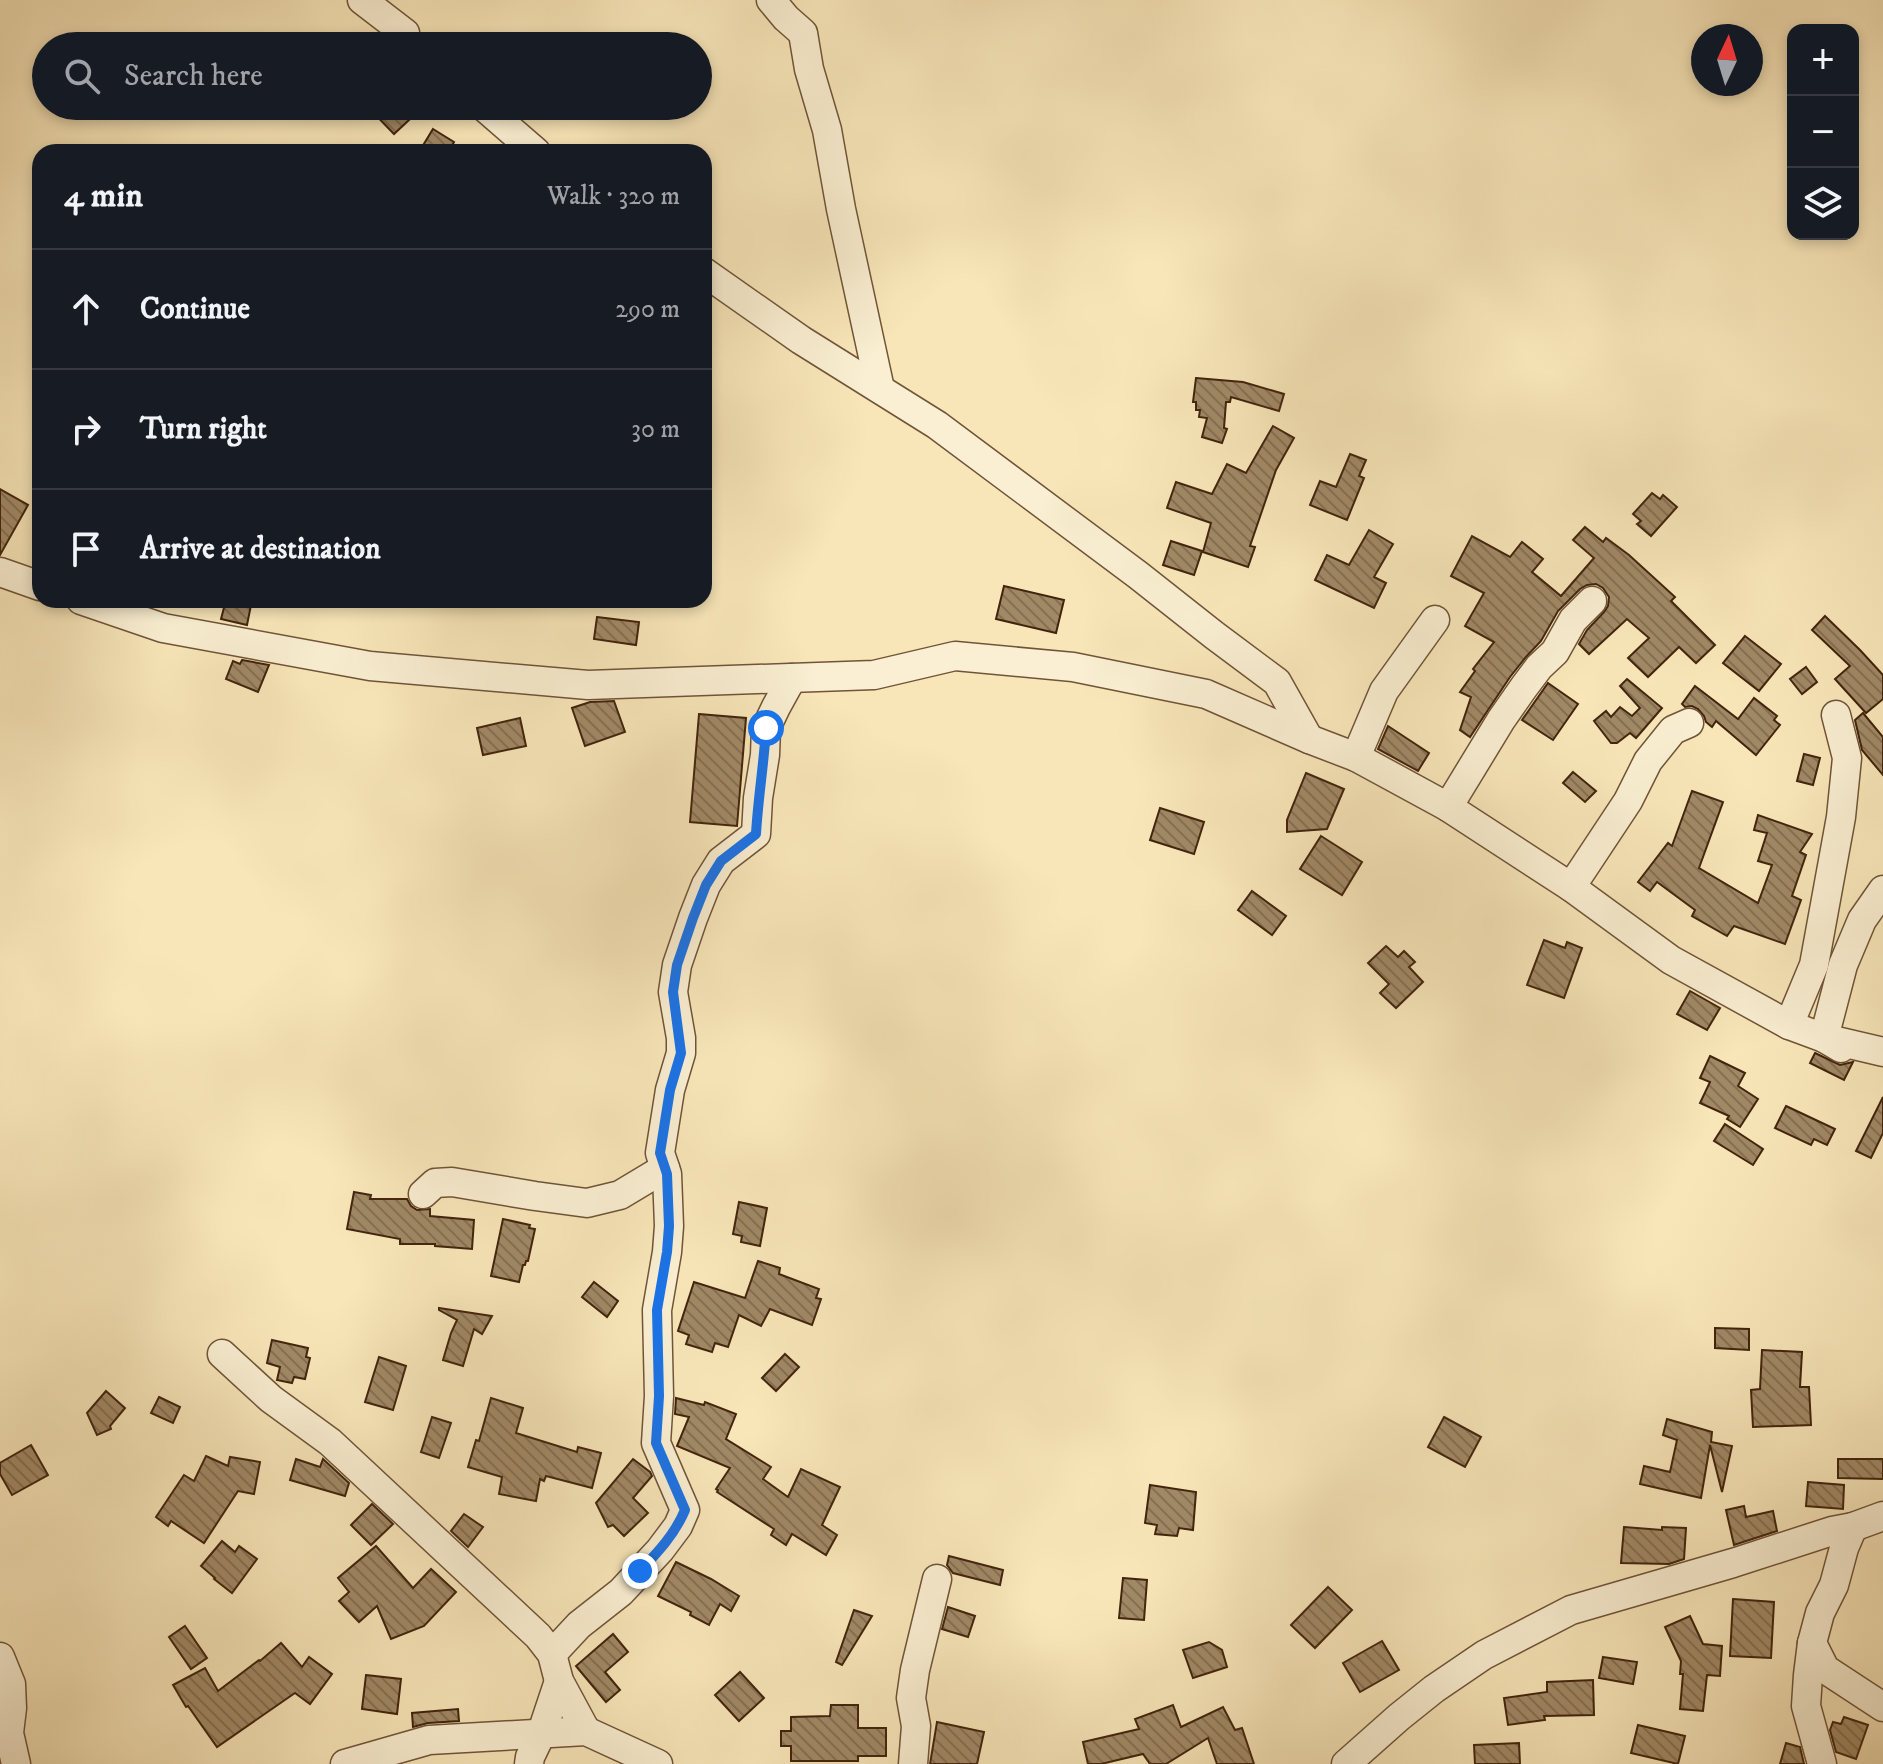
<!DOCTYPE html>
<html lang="en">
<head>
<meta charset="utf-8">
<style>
  :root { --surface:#171b24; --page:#20242c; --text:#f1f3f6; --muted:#9ea1a6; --line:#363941 }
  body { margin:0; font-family:"IM FELL DW Pica",serif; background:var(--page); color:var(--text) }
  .controls { position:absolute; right:24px; top:24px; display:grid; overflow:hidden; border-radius:16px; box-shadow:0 4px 12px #0003 }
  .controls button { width:72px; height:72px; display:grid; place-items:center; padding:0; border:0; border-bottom:2px solid var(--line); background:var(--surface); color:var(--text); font:40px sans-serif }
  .compass { position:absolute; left:1691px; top:24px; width:72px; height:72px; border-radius:50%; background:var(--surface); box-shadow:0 4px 12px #0003; rotate:4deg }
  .stop { position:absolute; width:24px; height:24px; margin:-18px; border:6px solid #1a73e8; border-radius:50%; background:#fff }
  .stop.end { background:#1a73e8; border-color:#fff; box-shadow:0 2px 8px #0008 }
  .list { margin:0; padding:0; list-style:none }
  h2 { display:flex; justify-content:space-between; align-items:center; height:104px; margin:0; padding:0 32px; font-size:34px }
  h2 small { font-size:26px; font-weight:400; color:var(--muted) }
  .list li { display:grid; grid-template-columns:52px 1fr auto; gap:24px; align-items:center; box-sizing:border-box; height:120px; padding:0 32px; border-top:2px solid var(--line) }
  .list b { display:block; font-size:30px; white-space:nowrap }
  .list em { font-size:26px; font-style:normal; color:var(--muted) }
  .icon { flex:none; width:44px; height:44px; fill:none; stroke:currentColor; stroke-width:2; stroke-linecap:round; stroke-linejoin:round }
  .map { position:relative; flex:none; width:1883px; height:1764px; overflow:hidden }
  .search { position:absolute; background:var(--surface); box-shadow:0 4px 12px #0003; left:32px; top:32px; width:680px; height:88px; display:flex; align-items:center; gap:20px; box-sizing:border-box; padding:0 28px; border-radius:44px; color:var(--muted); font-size:30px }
  .panel { position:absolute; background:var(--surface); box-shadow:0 4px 12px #0003; left:32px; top:144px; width:680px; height:464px; border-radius:24px }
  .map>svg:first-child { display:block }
  .building { fill:url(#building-back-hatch); stroke:#42240d; stroke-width:2 }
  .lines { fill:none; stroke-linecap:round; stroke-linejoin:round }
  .minor-casing { stroke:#705438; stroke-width:31 }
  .minor { stroke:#faefd2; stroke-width:28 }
  .route { stroke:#1a73e8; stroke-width:10 }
</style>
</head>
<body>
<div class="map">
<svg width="1883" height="1764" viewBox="0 0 1883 1764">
  <defs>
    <pattern id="building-back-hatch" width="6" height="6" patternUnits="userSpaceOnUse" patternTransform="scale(2)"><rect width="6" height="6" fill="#a18966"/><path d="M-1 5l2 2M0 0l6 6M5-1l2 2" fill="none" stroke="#857052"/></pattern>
  </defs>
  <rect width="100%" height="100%" fill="#f8e6b9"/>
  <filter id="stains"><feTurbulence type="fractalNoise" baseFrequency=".0025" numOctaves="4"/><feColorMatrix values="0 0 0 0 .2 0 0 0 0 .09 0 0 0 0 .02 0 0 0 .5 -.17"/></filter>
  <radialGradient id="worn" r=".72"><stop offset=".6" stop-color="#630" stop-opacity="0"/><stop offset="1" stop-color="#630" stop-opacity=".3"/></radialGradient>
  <!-- building -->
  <g class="building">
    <path d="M 367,106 L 424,106 L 394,134 Z"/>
    <path d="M 433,129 L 454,142 L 448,152 L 419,152 Z"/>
    <path d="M 1196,378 L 1243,382 L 1284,394 L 1279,411 L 1231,397 L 1230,402 L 1226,402 L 1224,428 L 1227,429 L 1222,443 L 1202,437 L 1207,418 L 1199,417 L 1200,410 L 1196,410 L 1196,402 L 1193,402 Z"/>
    <path d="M 1273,426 L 1294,438 L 1276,470 L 1250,546 L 1255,547 L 1248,567 L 1203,552 L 1211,523 L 1167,508 L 1176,482 L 1212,494 L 1227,464 L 1246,473 Z"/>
    <path d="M 1350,454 L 1366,460 L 1359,476 L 1364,478 L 1347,520 L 1310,505 L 1320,481 L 1336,487 Z"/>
    <path d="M 0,489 L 28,505 L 0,555 Z"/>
    <path d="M 1652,493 L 1660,499 L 1663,495 L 1677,507 L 1651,536 L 1637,524 L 1641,521 L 1633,514 Z"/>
    <path d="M 1585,527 L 1603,542 L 1606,538 L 1629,555 L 1675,597 L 1671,601 L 1715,645 L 1696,663 L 1679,647 L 1648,677 L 1628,658 L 1649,638 L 1627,619 L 1589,654 L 1579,644 L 1587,630 L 1604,612 L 1608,606 L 1609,597 L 1603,588 L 1596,584 L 1587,585 L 1580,589 L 1558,611 L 1541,641 L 1526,657 L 1510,677 L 1470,737 L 1460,730 L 1471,697 L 1460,692 L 1475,671 L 1473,669 L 1494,642 L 1465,626 L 1484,593 L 1451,576 L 1472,536 L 1510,557 L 1522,542 L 1543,559 L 1532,572 L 1561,596 L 1594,558 L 1573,540 Z"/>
    <path d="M 1369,530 L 1393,544 L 1374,577 L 1386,583 L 1374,608 L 1315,580 L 1327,555 L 1349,565 Z"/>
    <path d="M 1171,541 L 1202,551 L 1194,575 L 1163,565 Z"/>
    <path d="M 1004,586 L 1064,600 L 1056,633 L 996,619 Z"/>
    <path d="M 226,600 L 252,600 L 247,625 L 221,619 Z"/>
    <path d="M 1825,616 L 1860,650 L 1883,675 L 1883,699 L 1866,713 L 1835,679 L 1850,666 L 1812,630 Z"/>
    <path d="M 597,617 L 639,622 L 636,645 L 594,639 Z"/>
    <path d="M 1745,636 L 1781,664 L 1759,691 L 1723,663 Z"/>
    <path d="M 242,660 L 269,665 L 258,692 L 226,679 L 233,661 L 240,664 Z"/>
    <path d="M 1806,667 L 1817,682 L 1802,694 L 1790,679 Z"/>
    <path d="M 1627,679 L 1662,708 L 1636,738 L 1630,733 L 1617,743 L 1611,743 L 1594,721 L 1606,711 L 1611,717 L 1620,707 L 1632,716 L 1640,708 L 1620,686 Z"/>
    <path d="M 1548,683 L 1578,704 L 1553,740 L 1522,720 Z"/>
    <path d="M 1695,686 L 1738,719 L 1754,698 L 1777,716 L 1774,720 L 1780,725 L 1756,755 L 1716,721 L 1712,727 L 1706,722 L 1704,716 L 1698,709 L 1692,706 L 1685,707 L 1682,704 Z"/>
    <path d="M 614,701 L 625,732 L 585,746 L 572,708 L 590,702 Z"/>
    <path d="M 1863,713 L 1883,737 L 1883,775 L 1862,750 L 1855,720 Z"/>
    <path d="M 699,714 L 746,718 L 737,826 L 690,822 Z"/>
    <path d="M 520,718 L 526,746 L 483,755 L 477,728 Z"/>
    <path d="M 1388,726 L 1429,753 L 1418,771 L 1378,749 Z"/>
    <path d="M 1804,754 L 1820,758 L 1813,785 L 1797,781 Z"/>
    <path d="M 1573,772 L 1596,791 L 1585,802 L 1563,783 Z"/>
    <path d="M 1306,773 L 1344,789 L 1327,829 L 1287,832 L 1287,820 Z"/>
    <path d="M 1692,791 L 1723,802 L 1699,868 L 1758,903 L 1772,865 L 1758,861 L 1767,833 L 1754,830 L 1758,815 L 1812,834 L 1800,852 L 1806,855 L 1792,896 L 1801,900 L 1785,944 L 1734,926 L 1727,936 L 1692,916 L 1695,910 L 1657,882 L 1650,891 L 1638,882 L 1668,843 L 1672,846 Z"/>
    <path d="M 1160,808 L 1204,822 L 1194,854 L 1150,840 Z"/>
    <path d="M 1321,836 L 1362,862 L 1342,895 L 1300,869 Z"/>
    <path d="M 1252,891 L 1286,916 L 1272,935 L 1238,910 Z"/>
    <path d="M 1544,940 L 1565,948 L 1567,942 L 1582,948 L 1564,998 L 1527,985 Z"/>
    <path d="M 1386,946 L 1398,957 L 1404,951 L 1415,962 L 1409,967 L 1423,982 L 1396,1008 L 1380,993 L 1389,984 L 1368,963 Z"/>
    <path d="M 1690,991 L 1720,1008 L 1707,1030 L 1677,1014 Z"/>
    <path d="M 1815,1053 L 1840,1065 L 1853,1062 L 1844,1080 L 1810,1063 Z"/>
    <path d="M 1710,1056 L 1745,1073 L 1738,1086 L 1758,1099 L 1740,1127 L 1727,1119 L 1729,1116 L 1700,1103 L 1710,1082 L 1700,1078 Z"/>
    <path d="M 1883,1097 L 1883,1133 L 1871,1158 L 1856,1151 Z"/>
    <path d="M 1786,1106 L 1835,1129 L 1827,1145 L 1814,1139 L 1811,1145 L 1775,1128 Z"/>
    <path d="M 1725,1124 L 1763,1149 L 1753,1165 L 1714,1141 Z"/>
    <path d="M 354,1192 L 371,1195 L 370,1199 L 407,1199 L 411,1206 L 417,1210 L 430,1209 L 430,1216 L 474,1220 L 472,1249 L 435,1246 L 435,1244 L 400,1244 L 400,1239 L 347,1229 Z"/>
    <path d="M 739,1202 L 767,1208 L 760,1246 L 741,1242 L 742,1236 L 733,1234 Z"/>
    <path d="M 503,1219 L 530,1225 L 529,1228 L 535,1229 L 528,1261 L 526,1261 L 525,1265 L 523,1265 L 519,1282 L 491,1276 Z"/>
    <path d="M 758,1261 L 780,1268 L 779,1274 L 819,1289 L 816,1298 L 821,1299 L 812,1325 L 770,1309 L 761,1326 L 739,1315 L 728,1347 L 715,1343 L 712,1352 L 686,1344 L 689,1335 L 678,1331 L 694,1282 L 745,1298 Z"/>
    <path d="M 594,1282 L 618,1301 L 607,1317 L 582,1297 Z"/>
    <path d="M 439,1308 L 492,1316 L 482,1334 L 474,1329 L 463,1366 L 443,1360 L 451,1333 L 457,1320 L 439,1310 Z"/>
    <path d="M 1715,1328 L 1749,1329 L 1749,1350 L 1715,1348 Z"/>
    <path d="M 272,1340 L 308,1348 L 306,1357 L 310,1358 L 305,1379 L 294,1377 L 292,1383 L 277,1380 L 280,1367 L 267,1363 Z"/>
    <path d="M 1762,1350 L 1802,1352 L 1800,1387 L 1809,1387 L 1811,1425 L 1753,1427 L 1751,1390 L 1760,1389 Z"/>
    <path d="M 785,1354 L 799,1367 L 776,1391 L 762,1378 Z"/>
    <path d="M 379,1357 L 406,1366 L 393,1410 L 365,1402 Z"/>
    <path d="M 106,1391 L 125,1408 L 110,1426 L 111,1429 L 97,1435 L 87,1413 Z"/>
    <path d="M 159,1397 L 180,1407 L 173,1423 L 151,1413 Z"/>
    <path d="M 491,1398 L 523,1408 L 516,1433 L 577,1452 L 578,1447 L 601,1453 L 592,1488 L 546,1476 L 544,1481 L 540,1479 L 536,1501 L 499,1494 L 502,1477 L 468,1467 L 476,1440 L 479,1441 Z"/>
    <path d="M 676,1398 L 704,1405 L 705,1402 L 736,1414 L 726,1439 L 771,1467 L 763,1479 L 788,1497 L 801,1469 L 840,1487 L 822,1525 L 837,1535 L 826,1555 L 792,1534 L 786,1545 L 771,1535 L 774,1529 L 717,1492 L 718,1490 L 716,1489 L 730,1468 L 677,1446 L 689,1417 L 675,1414 Z"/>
    <path d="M 432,1417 L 451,1423 L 439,1458 L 421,1452 Z"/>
    <path d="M 1444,1417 L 1481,1437 L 1465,1467 L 1428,1447 Z"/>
    <path d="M 1667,1419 L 1712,1432 L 1711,1442 L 1732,1446 L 1722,1492 L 1710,1445 L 1701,1498 L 1640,1484 L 1644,1466 L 1670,1472 L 1677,1440 L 1663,1435 Z"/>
    <path d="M 31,1445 L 48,1475 L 12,1495 L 0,1474 L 0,1463 Z"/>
    <path d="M 206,1456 L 228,1466 L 230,1457 L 260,1462 L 254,1494 L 238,1491 L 204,1543 L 171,1521 L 168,1526 L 156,1517 L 184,1475 L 194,1481 Z"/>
    <path d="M 296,1459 L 320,1467 L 323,1459 L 349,1483 L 345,1496 L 290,1480 Z"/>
    <path d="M 633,1459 L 650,1472 L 652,1476 L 633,1498 L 648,1513 L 624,1536 L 613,1525 L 608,1527 L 596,1503 Z"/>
    <path d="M 1838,1459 L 1883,1459 L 1883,1479 L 1838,1478 Z"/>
    <path d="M 1808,1482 L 1844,1485 L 1843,1509 L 1806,1506 Z"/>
    <path d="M 1150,1485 L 1196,1492 L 1193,1530 L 1179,1528 L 1177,1536 L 1155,1534 L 1157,1525 L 1145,1523 Z"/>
    <path d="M 372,1504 L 393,1524 L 371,1545 L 351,1525 Z"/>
    <path d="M 1744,1506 L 1746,1517 L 1773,1511 L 1777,1531 L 1734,1545 L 1726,1510 Z"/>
    <path d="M 464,1514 L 483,1527 L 468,1547 L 451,1531 Z"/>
    <path d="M 1624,1527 L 1662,1530 L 1662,1527 L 1686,1528 L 1684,1559 L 1669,1564 L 1621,1563 Z"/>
    <path d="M 222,1541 L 235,1552 L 239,1546 L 257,1559 L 232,1593 L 214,1579 L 215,1578 L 201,1566 Z"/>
    <path d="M 376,1546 L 413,1588 L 431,1569 L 456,1592 L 424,1626 L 391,1639 L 377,1606 L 359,1622 L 339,1601 L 349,1592 L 338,1578 Z"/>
    <path d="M 949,1556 L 1003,1570 L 1000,1585 L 953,1573 L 947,1565 Z"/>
    <path d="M 676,1562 L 711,1579 L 739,1596 L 731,1611 L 720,1604 L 709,1625 L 690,1615 L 691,1612 L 658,1596 Z"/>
    <path d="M 1123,1578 L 1147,1580 L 1144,1620 L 1119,1618 Z"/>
    <path d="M 1328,1587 L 1352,1610 L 1315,1648 L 1291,1625 Z"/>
    <path d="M 1733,1599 L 1774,1602 L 1771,1658 L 1730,1656 Z"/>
    <path d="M 948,1607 L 975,1616 L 968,1637 L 942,1629 Z"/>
    <path d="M 854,1610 L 872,1616 L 842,1665 L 836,1662 Z"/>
    <path d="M 1690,1616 L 1703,1644 L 1722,1646 L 1720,1676 L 1707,1675 L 1703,1711 L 1680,1709 L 1683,1674 L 1680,1674 L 1681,1661 L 1665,1627 Z"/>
    <path d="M 185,1626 L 207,1658 L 191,1669 L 169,1637 Z"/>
    <path d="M 613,1634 L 628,1652 L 605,1672 L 620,1690 L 606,1702 L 576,1666 Z"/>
    <path d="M 1382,1641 L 1399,1670 L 1360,1692 L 1343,1663 Z"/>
    <path d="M 1209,1642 L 1222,1650 L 1227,1667 L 1193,1678 L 1183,1650 Z"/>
    <path d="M 281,1643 L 302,1667 L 309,1657 L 332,1674 L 310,1704 L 295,1693 L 217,1747 L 188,1706 L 186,1707 L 173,1685 L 205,1668 L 218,1691 L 259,1660 L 260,1661 Z"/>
    <path d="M 1603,1657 L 1637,1662 L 1633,1684 L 1599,1678 Z"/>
    <path d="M 740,1672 L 764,1698 L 739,1721 L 715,1695 Z"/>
    <path d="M 366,1675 L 401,1679 L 397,1714 L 362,1709 Z"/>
    <path d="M 1593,1680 L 1594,1715 L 1544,1716 L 1545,1720 L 1508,1725 L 1504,1698 L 1547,1692 L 1547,1682 Z"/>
    <path d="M 831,1705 L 858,1705 L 858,1728 L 886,1728 L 886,1756 L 858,1756 L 858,1761 L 791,1761 L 791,1746 L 781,1746 L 781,1731 L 791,1731 L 791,1717 L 830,1716 Z"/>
    <path d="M 1173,1705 L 1181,1727 L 1223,1707 L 1235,1730 L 1242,1728 L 1254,1764 L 1217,1764 L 1208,1738 L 1166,1764 L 1150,1764 L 1143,1754 L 1101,1764 L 1088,1764 L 1083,1742 L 1139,1729 L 1135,1719 Z"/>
    <path d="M 458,1709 L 459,1721 L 428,1723 L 413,1727 L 412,1713 Z"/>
    <path d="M 1844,1717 L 1868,1725 L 1856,1759 L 1836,1752 L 1830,1730 L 1833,1722 L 1841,1724 Z"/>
    <path d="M 937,1722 L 984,1732 L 977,1764 L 930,1764 Z"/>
    <path d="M 1638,1725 L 1685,1736 L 1678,1764 L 1631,1753 Z"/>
    <path d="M 1519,1743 L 1520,1764 L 1475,1764 L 1474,1745 Z"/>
    <path d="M 1786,1743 L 1800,1747 L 1804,1764 L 1780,1764 Z"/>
  </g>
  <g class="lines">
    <!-- minor casing -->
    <g class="minor-casing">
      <g id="minor">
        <path d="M 362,0 L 405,33 L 407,46"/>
        <path d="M 771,0 L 786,18 L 803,33 L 809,69 L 827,130 L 841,209 L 880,389"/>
        <path d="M 483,106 L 536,152"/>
        <path d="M 704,272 L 801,340 L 937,425 L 1138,575 L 1214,635 L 1277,682 L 1309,739"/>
        <path d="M 0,572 L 40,586"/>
        <path d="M 81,600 L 163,628 L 370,666 L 588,685 L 874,675 L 955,656 L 1073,667 L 1206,694 L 1309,739 L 1356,757 L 1448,807 L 1571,887 L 1671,960 L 1789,1025 L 1824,1038 L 1883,1052"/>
        <path d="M 1356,757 L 1384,691 L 1435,620"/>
        <path d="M 1448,807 L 1501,720 L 1524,687 L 1539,667 L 1555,652 L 1573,620 L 1592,601"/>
        <path d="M 1571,887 L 1628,801 L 1648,761 L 1673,730 L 1689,723"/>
        <path d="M 1789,1025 L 1814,965 L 1841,817 L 1847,758 L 1836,715"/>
        <path d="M 1841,1048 L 1824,1038 L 1843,965 L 1862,920 L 1883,890"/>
        <path d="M 423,1194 L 435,1183 L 452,1182 L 535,1196 L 587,1203 L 620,1195 L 665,1168"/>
        <path d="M 222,1354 L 271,1399 L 330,1442 L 538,1636 L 552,1654 L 559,1681 L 586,1731"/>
        <path d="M 1853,1527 L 1844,1548 L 1834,1585 L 1820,1613 L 1812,1643 L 1825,1669 L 1883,1707"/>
        <path d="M 1812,1643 L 1808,1675 L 1806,1706 L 1822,1764"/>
        <path d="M 552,1654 L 579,1625 L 621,1592 L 660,1550 L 678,1526 L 685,1510 L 656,1443 L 659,1396 L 657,1310 L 667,1252 L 669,1226 L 667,1174 L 660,1153 L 670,1090 L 681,1053 L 681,1038 L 673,992 L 677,965 L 693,918 L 706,885 L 721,861 L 756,834 L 758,798 L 765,755 L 766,728 L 776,707 L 792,678"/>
        <path d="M 0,1657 L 11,1684 L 12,1708 L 9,1733 L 16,1764"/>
        <path d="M 345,1764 L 429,1740 L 586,1731 L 658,1764"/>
        <path d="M 529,1764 L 530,1757 L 542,1732 L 559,1681"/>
        <path d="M 913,1764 L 916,1726 L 911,1698 L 915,1670 L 937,1579"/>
        <path d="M 1346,1764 L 1399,1717 L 1434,1689 L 1484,1655 L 1571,1610 L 1733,1563 L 1832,1531 L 1853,1527 L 1883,1516"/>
      </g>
    </g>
    <!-- minor -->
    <use href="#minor" class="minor"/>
  </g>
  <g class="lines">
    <!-- route -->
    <path class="route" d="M 640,1571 C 658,1552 675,1534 685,1510 L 656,1443 L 659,1396 L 657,1310 L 667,1252 L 669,1226 L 667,1174 L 660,1153 L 670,1090 L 681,1053 L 673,992 L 677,965 L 693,918 L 706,885 L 721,861 L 756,834 C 758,798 764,764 766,728"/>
  </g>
  <rect width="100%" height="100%" filter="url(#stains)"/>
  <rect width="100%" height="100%" fill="url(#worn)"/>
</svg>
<div class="controls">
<button>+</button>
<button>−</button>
<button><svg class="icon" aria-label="layers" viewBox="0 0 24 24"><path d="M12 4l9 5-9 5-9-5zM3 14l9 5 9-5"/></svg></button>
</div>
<svg class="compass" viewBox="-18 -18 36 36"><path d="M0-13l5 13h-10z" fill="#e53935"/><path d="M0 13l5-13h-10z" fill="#9ea1a6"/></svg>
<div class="stop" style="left:766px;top:728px"></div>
<div class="stop end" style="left:640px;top:1571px"></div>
<div class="search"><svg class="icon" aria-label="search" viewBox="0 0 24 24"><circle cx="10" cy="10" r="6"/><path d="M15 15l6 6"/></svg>Search here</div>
<section class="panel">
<h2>4 min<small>Walk · 320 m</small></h2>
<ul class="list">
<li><svg class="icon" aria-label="ahead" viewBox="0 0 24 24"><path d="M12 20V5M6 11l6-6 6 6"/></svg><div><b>Continue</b></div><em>290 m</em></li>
<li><svg class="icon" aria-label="right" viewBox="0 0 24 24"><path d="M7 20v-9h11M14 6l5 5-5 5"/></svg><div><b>Turn right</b></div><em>30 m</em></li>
<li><svg class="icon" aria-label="arrive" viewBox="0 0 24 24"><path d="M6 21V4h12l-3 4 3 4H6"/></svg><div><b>Arrive at destination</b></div></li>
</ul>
</section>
</div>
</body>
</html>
